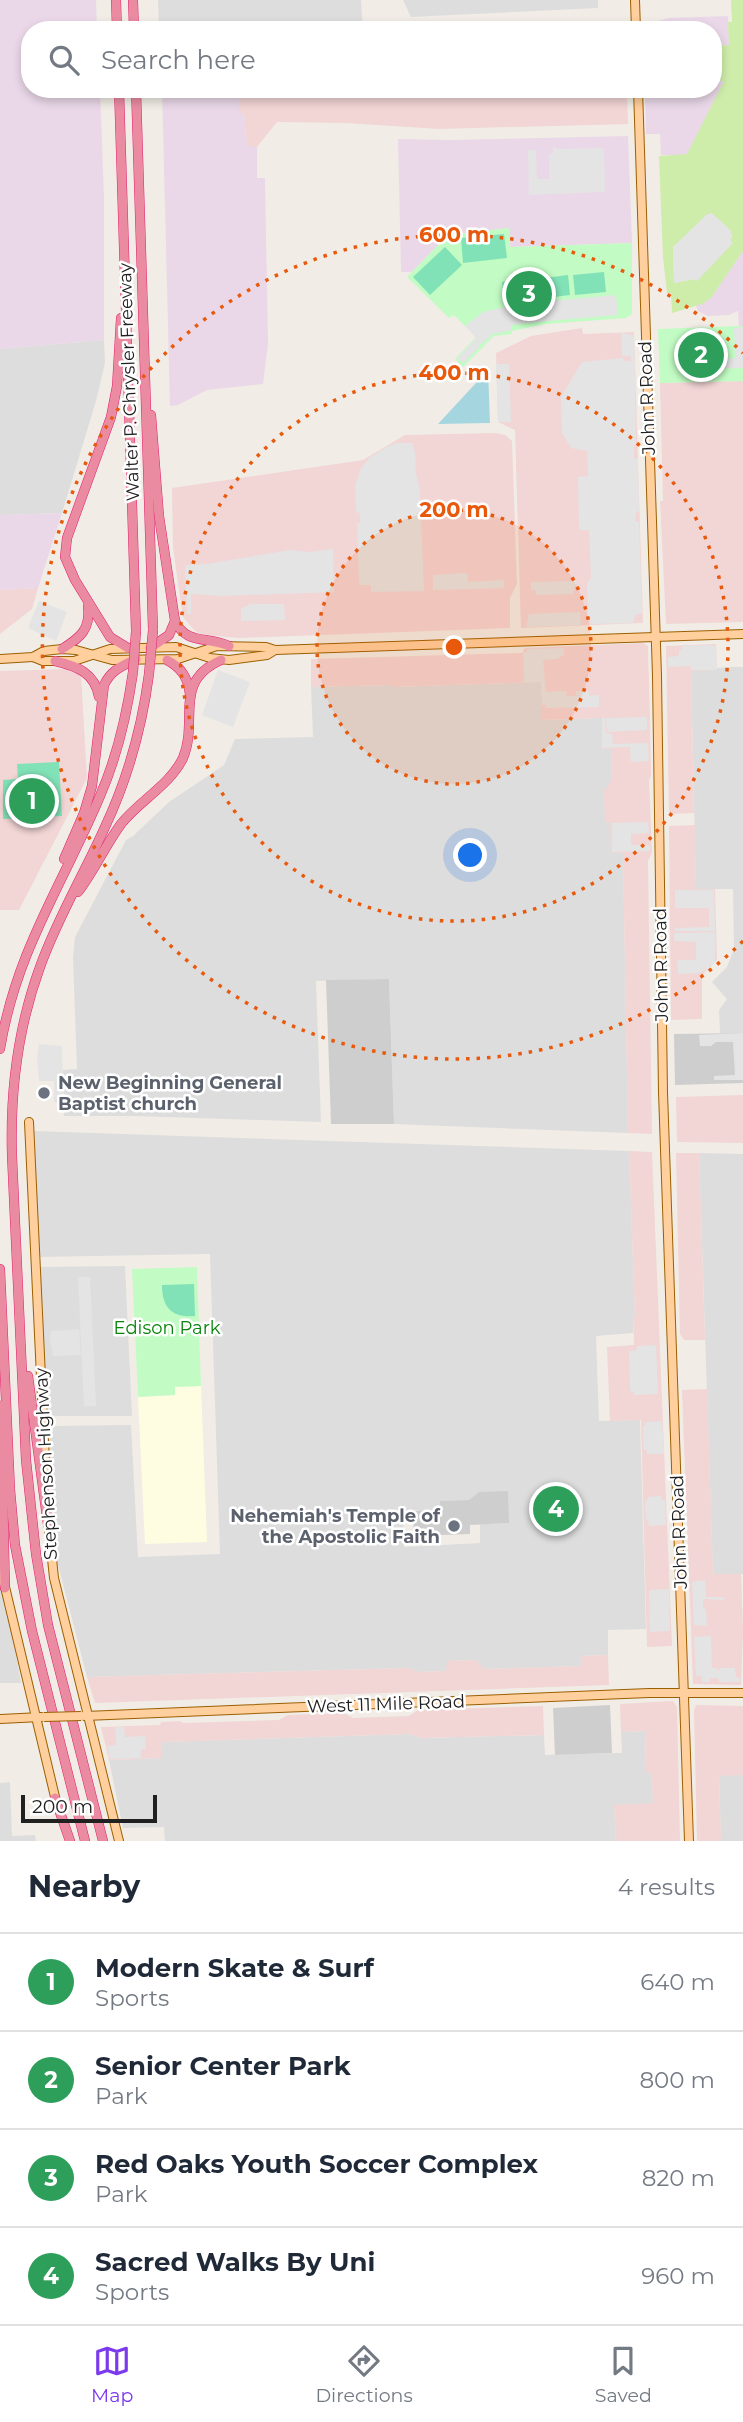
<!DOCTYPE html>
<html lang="en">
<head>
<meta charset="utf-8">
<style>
  :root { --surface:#fff; --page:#f6f6f7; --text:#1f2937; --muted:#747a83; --line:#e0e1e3; --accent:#7c3aed }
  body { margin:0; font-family:Montserrat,sans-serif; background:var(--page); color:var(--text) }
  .scale { position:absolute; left:21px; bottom:18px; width:136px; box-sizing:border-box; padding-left:7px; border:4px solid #202020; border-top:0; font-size:19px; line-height:24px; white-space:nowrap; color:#202020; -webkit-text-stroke:5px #fff; paint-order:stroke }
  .you { position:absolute; left:471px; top:856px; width:24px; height:24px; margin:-18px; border:5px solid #fff; border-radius:50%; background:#1a73e8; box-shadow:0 0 0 10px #1a73e833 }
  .badge { display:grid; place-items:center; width:46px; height:46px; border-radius:50%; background:var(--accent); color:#fff; font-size:23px; font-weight:700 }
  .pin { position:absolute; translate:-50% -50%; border:4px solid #fff; box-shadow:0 2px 7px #0006 }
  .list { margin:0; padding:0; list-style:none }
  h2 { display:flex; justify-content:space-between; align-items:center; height:91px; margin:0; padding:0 28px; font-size:30px }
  h2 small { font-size:23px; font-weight:400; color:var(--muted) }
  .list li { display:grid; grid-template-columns:46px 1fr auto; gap:21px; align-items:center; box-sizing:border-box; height:98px; padding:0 28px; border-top:2px solid var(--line) }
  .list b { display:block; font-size:26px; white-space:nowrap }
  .list p { margin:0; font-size:23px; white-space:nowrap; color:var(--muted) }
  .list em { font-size:23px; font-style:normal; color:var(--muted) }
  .icon { flex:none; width:38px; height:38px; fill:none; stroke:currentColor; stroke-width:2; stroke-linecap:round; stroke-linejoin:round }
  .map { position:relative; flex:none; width:743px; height:1841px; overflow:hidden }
  .search { position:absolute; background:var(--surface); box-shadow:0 4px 10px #0003; left:21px; right:21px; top:21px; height:77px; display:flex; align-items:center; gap:18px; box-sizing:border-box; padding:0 24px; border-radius:28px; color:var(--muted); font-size:26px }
  .sheet { height:483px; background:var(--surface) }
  nav { display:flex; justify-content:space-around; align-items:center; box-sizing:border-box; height:98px; border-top:2px solid var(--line); background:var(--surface); font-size:19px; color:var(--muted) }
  nav a { display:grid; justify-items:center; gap:4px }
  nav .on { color:var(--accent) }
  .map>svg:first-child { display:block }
  .residential { fill:#dedddd; fill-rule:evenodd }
  .commercial { fill:#f2d5d5 }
  .industrial { fill:#ead8e8 }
  .education { fill:#fffde1 }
  .religious { fill:#cecece }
  .grass { fill:#ceecaa; fill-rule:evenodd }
  .park { fill:#c2fcc4 }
  .pitch { fill:#81e2b7 }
  .parking { fill:#e4e4e4 }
  .water { fill:#a5d6e0 }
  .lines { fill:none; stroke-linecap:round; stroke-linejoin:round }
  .major-casing { stroke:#9c5f00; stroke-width:10 }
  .highway-casing { stroke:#e2206d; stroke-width:10 }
  .major { stroke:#ffcf9d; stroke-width:8 }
  .highway { stroke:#ea8ba2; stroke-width:9 }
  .major-bridge-casing { stroke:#9c5f00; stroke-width:10; stroke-linecap:butt }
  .highway-bridge-casing { stroke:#e2206d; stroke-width:10; stroke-linecap:butt }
  .major-bridge { stroke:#ffcf9d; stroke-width:8 }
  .highway-bridge { stroke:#ea8ba2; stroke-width:9 }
  .ring { fill:none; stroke:#e8590c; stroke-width:3.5; stroke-dasharray:3.5 7 }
  .worship-dot { fill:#6b7280; stroke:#fff; stroke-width:2.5 }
  .labels { text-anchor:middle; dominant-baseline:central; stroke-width:5; stroke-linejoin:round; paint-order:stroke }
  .street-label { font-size:18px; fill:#202020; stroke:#fff }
  .worship-label { font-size:18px; font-weight:bold; fill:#5b616d; stroke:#fff; text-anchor:start }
  .park-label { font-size:18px; fill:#08840b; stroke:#fff }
  .centre { fill:#e8590c; stroke:#fff; stroke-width:3.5 }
  .ring-label { font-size:21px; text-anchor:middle; font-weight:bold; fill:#e8590c; stroke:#fff; stroke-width:5; stroke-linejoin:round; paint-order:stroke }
</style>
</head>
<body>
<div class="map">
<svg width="743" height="1841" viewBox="0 0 743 1841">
  <rect width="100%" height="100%" fill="#f1ede6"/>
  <!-- residential -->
  <g class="residential">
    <path d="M 158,0 L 361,0 L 363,30 L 159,30 Z"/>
    <path d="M 403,0 L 598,0 L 598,8 L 411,17 Z"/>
    <path d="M 104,340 L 105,363 L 96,401 L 62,513 L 0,515 L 0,349 Z"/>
    <path d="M 728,667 L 743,667 L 743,1033 L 720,1033 L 719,1010 L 727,999 L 712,982 L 727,967 L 734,949 L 733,889 L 696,889 L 691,670 Z"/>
    <path d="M 541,682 L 543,720 L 601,718 L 601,748 L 611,749 L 612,780 L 606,822 L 610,822 L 623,852 L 628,1133 L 394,1124 L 389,979 L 316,981 L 321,1122 L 135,1116 L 64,1116 L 63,1070 L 77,1069 L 73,957 L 75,937 L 126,840 L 133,836 L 169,802 L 224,765 L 235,739 L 313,737 L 311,687 L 392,685 L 392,687 Z"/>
    <path d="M 34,1131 L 629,1151 L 635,1316 L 633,1317 L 633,1333 L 596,1336 L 598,1395 L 599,1421 L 640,1420 L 646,1629 L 608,1630 L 608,1655 L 581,1656 L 581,1666 L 485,1669 L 474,1660 L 447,1661 L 447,1671 L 418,1672 L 408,1668 L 87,1677 L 56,1557 L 53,1475 L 49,1474 L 47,1426 L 131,1425 L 138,1557 L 220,1554 L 210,1254 L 38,1257 ZM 479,1492 L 509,1523 L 480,1524 L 480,1543 L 404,1547 L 403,1511 L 440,1509 L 440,1501 L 469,1500 Z"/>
    <path d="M 699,1153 L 743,1154 L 743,1574 L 713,1575 Z"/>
    <path d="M 125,1266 L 132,1416 L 47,1416 L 39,1267 Z"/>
    <path d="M 0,1562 L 21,1683 L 0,1683 Z"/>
    <path d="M 645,1731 L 646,1772 L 652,1772 L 653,1804 L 614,1805 L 616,1841 L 165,1841 L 164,1827 L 123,1828 L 109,1760 L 162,1758 L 161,1742 L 410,1734 L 421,1738 L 544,1735 L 545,1755 L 622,1753 L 621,1732 Z"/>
    <path d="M 719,1775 L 743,1775 L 743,1841 L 721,1841 Z"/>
    <path d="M 10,1782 L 12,1836 L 35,1835 L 36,1841 L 0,1841 L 0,1783 Z"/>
  </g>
  <!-- commercial -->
  <g class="commercial">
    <path d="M 616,22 L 625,24 L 625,30 L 422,30 Z"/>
    <path d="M 239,89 L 627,89 L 628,124 L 439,129 L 346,123 L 277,122 L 257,147 L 247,147 L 244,113 L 239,113 Z"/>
    <path d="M 582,328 L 583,334 L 634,332 L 643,623 L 521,628 L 515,430 L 498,422 L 496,353 L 531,336 Z"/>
    <path d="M 743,381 L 743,622 L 666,624 L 660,501 L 663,501 L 660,383 Z"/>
    <path d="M 495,433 L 505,435 L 512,441 L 517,584 L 510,598 L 510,628 L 239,638 L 204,635 L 195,631 L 183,617 L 173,548 L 172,488 L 363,460 L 405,435 Z"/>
    <path d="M 38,588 L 32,609 L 0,634 L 0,590 Z"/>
    <path d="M 643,643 L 648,646 L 648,651 L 650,718 L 651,776 L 649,780 L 652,853 L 648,861 L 652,1134 L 628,1133 L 623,853 L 611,853 L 610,822 L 605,822 L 604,791 L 612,780 L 611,749 L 601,749 L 601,718 L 542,720 L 541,682 L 392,687 L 391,685 L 311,687 L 311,659 L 522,653 L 525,648 Z"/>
    <path d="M 716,644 L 717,670 L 691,671 L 694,813 L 669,814 L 666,646 Z"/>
    <path d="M 66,669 L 81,675 L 87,778 L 19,910 L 0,910 L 0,671 Z"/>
    <path d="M 695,825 L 696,889 L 715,889 L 717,960 L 702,975 L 702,1019 L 671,1020 L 669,826 Z"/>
    <path d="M 743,1095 L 743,1143 L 677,1142 L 676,1097 Z"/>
    <path d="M 629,1151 L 652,1152 L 672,1646 L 647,1647 L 641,1420 L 610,1421 L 607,1347 L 634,1345 L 633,1316 L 635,1316 Z"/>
    <path d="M 676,1153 L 699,1153 L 705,1340 L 684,1340 L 680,1334 Z"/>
    <path d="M 707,1389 L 713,1574 L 741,1574 L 743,1630 L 741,1685 L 693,1684 L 682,1390 Z"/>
    <path d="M 608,1655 L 609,1685 L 95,1703 L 87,1677 L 408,1668 L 419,1672 L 446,1671 L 447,1661 L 475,1660 L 485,1669 L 581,1666 L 581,1656 Z"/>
    <path d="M 673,1701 L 677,1707 L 680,1841 L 616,1841 L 614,1805 L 653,1803 L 652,1773 L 646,1772 L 645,1731 L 621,1732 L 620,1704 Z"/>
    <path d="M 696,1705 L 743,1706 L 743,1775 L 719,1776 L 721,1841 L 697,1841 L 694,1710 Z"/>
    <path d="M 543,1706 L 544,1735 L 421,1738 L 410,1734 L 162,1742 L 162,1758 L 109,1760 L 101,1727 L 160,1725 L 161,1722 L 180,1721 L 183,1723 L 279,1720 L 288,1715 L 344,1713 L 353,1718 L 409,1716 L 418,1710 Z"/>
  </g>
  <!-- industrial -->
  <g class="industrial">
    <path d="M 0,0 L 96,0 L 97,30 L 30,30 L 30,89 L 100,89 L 104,198 L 104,340 L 0,349 Z"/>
    <path d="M 728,16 L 729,45 L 713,46 L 713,30 L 644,30 L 644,25 L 669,18 Z"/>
    <path d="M 725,80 L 687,155 L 661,155 L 660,134 L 646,134 L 645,89 L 713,89 L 713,81 Z"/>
    <path d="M 162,89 L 239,89 L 239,113 L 244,113 L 247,146 L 257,147 L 257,178 L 265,178 L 268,344 L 263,384 L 207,390 L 178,405 L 170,406 Z"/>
    <path d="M 628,136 L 632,243 L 510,247 L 508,228 L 448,235 L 412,272 L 401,272 L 398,139 L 450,140 Z"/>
    <path d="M 743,251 L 743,327 L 739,327 L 738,311 L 729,315 L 708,316 L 698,311 L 696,306 L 711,298 Z"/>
    <path d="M 62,513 L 38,588 L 0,590 L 0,515 Z"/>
  </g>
  <!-- education -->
  <path class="education" d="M 201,1386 L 207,1542 L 145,1544 L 138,1397 L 175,1395 L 175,1387 Z"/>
  <!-- religious -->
  <g class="religious">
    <path d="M 389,979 L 394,1124 L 331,1124 L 326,980 Z"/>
    <path d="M 743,1033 L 743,1083 L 675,1085 L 674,1034 Z"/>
    <path d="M 508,1491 L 509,1523 L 470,1525 L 470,1534 L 414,1536 L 413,1511 L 440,1509 L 440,1501 L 469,1500 L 479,1492 Z"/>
    <path d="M 610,1705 L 612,1753 L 555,1755 L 553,1708 Z"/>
  </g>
  <!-- grass -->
  <path class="grass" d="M 731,0 L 743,0 L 743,251 L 711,298 L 702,304 L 672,313 L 671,293 L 667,293 L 663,257 L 659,156 L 687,154 L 724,81 L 713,81 L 713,46 L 729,45 L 728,22 L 732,22 ZM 711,213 L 730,230 L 732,237 L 696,281 L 694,279 L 674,283 L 673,247 Z"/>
  <!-- park -->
  <g class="park">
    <path d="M 509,228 L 510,247 L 632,243 L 632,314 L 626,318 L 546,324 L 512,331 L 512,334 L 494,336 L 463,367 L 455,359 L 476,337 L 454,315 L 449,318 L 407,277 L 448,235 Z"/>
    <path d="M 743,326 L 743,381 L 660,383 L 658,329 Z"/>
    <path d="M 197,1267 L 201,1386 L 175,1387 L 175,1395 L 138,1397 L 132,1269 Z"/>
  </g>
  <!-- pitch -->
  <g class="pitch">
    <path d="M 504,234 L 507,258 L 463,263 L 461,238 Z"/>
    <path d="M 445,247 L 462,265 L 430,295 L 413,277 Z"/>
    <path d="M 604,272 L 606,292 L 575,295 L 573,275 Z"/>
    <path d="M 568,275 L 570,295 L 539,299 L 537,279 Z"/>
    <path d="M 533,279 L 535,299 L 504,302 L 502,282 Z"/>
    <path d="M 59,762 L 62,816 L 3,819 L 3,780 L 18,779 L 17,764 Z"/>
    <path d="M 194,1284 L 195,1316 C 172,1318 162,1308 162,1285 Z"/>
  </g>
  <!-- parking -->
  <g class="parking">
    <path d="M 553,147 L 560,149 L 604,148 L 605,190 L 603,192 L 529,195 L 528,150 L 536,150 L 537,179 L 549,179 L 549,154 L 553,153 Z"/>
    <path d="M 707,214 L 713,214 L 730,230 L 732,235 L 730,240 L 733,243 L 697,281 L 693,279 L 674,283 L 673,247 Z"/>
    <path d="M 616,295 L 618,315 L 525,323 L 512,325 L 512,330 L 493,334 L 491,331 L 492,335 L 482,344 L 478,343 L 480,346 L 464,363 L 457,359 L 476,338 L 465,326 L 483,312 L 517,304 Z"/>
    <path d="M 743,327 L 743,368 L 706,369 L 705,359 L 735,358 L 734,328 Z"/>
    <path d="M 621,333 L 634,335 L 636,444 L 634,445 L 634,458 L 638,459 L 639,511 L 636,513 L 635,521 L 639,522 L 642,613 L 635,615 L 633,623 L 591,624 L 590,616 L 588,616 L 587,583 L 591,578 L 589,530 L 579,530 L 578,477 L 588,476 L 587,451 L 571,448 L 562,433 L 561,397 L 582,362 L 623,358 L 624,361 L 631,361 L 630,356 L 622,356 Z"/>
    <path d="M 496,364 L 509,364 L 511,422 L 498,422 Z"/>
    <path d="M 397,443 L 412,443 L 415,452 L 416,473 L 420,491 L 424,591 L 371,592 L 371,585 L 359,585 L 357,523 L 360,522 L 360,514 L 356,511 L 355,486 L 361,468 L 369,458 L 388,446 Z"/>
    <path d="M 333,549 L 334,592 L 223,596 L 191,594 L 191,614 L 187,614 L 185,565 L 206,564 L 290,550 L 310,552 Z"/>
    <path d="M 467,573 L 468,582 L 504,580 L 504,588 L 433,590 L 433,575 Z"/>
    <path d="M 577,581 L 573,594 L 536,595 L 536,590 L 531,590 L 531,582 Z"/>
    <path d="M 39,601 L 67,612 L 56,641 L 28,628 Z"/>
    <path d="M 250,604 L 284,604 L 285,620 L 241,621 L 241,609 Z"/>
    <path d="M 580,612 L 581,625 L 526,627 L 529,614 Z"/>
    <path d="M 712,645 L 716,646 L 717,670 L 691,670 L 691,666 L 668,667 L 668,657 L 679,656 L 679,650 L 682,649 L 682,646 Z"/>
    <path d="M 564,648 L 564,655 L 557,659 L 543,660 L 546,692 L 566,691 L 567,696 L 579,696 L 576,695 L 576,691 L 589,691 L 589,696 L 599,695 L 599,707 L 545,708 L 546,705 L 542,705 L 541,682 L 524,682 L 523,652 L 527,652 L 527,649 Z"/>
    <path d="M 218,670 L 250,682 L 233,727 L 202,715 Z"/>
    <path d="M 647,717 L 647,730 L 607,732 L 606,718 Z"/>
    <path d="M 602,718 L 605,718 L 606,733 L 612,734 L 613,744 L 648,743 L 649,761 L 631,762 L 630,747 L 602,748 Z"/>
    <path d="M 648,822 L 649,833 L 631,834 L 631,845 L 650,845 L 650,851 L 612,852 L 612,823 Z"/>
    <path d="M 675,890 L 714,890 L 715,931 L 676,931 L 674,928 L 709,927 L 709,908 L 675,908 Z"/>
    <path d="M 715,932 L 715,962 L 708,969 L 699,973 L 678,974 L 677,960 L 696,960 L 696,942 L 674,941 L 674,933 Z"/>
    <path d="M 743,1033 L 743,1080 L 714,1080 L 714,1076 L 735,1075 L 733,1042 L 716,1042 L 711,1046 L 700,1046 L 699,1035 Z"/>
    <path d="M 39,1044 L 62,1046 L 63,1102 L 54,1102 L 54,1081 L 39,1081 L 37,1060 Z"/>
    <path d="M 78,1277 L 90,1277 L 96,1406 L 84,1406 Z"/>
    <path d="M 79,1329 L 81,1355 L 53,1356 L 50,1340 L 51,1331 Z"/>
    <path d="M 656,1345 L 658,1394 L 634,1395 L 634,1392 L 630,1391 L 629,1351 L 637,1350 L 637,1346 Z"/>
    <path d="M 662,1421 L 664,1454 L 647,1454 L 647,1450 L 644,1450 L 643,1426 L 646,1425 L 646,1422 Z"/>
    <path d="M 661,1496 L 662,1500 L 665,1500 L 666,1525 L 649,1526 L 648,1521 L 646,1520 L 645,1501 L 648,1500 L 648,1497 Z"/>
    <path d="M 705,1580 L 706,1597 L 724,1597 L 724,1600 L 703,1599 L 703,1608 L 706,1609 L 707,1626 L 694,1625 L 692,1582 Z"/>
    <path d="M 669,1589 L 670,1631 L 650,1632 L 649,1590 Z"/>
    <path d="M 711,1636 L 712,1668 L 717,1668 L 718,1672 L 720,1668 L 735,1668 L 736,1677 L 740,1678 L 740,1682 L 719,1682 L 718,1678 L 710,1678 L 710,1682 L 702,1682 L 702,1676 L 696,1676 L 694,1637 Z"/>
    <path d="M 115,1727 L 124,1727 L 125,1737 L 145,1736 L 146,1749 L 141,1749 L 141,1758 L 110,1759 L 107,1746 L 116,1745 Z"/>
  </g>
  <!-- water -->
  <path class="water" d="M 488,370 L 490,423 L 438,424 Z"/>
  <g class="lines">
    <!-- major casing -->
    <g class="major-casing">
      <g id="major">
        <path d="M 635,0 L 636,30"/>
        <path d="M 638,89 L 657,676 L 663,1092 L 689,1841"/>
        <path d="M 33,657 L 43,661 L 74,661 L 110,649 L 176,647 L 210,658 L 229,660 L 267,655 L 275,650"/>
        <path d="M 0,659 L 33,657 L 44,651 L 62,649 L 76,650 L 112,660 L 178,659 L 217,646 L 266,647 L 275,650 L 743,634"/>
        <path d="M 29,1122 L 46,1483"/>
        <path d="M 48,1520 L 54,1578 L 119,1841"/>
        <path d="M 0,1566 L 56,1801"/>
        <path d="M 85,1716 L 649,1693 L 743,1693"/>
        <path d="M 0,1719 L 41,1717"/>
      </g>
    </g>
    <!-- highway casing -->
    <g class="highway-casing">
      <g id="highway">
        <path d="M 116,0 L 117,30"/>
        <path d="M 133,0 L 134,30"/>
        <path d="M 119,89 L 136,631"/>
        <path d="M 136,89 L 153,630"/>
        <path d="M 121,318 L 117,386 L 111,417 L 67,538 L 65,557 L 75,580 L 110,637 L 128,648"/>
        <path d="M 151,415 L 159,516 L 175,621 C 186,645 208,636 229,646"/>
        <path d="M 150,648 L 169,635 L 175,621"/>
        <path d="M 62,649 C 80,638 91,629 88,606"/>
        <path d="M 167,660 C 182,668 188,678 190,695"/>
        <path d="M 55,661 C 77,666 95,673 99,697"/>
        <path d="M 64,859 L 84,813 L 92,786 L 104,685 C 111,670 122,666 136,659"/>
        <path d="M 78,892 C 94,871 105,846 121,824 C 139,801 170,785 183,758 C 199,720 172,682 221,660"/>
        <path d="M 0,1049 C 16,951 63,884 100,796 C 117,757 127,714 133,672"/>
        <path d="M 0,1269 L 10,1489 L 15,1545 L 32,1631 L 85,1841"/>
        <path d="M 28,1376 L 48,1525"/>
        <path d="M 3,1405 L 1,1418 L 5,1588"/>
        <path d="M 55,1798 L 70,1841"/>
        <path d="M 103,1841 L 48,1625 L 36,1554 L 26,1460 L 12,1156 C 10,1092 18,1027 40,967 C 57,919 84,874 105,827 C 128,778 142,727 149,674"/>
      </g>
    </g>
    <!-- major -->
    <use href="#major" class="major"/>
    <!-- highway -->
    <use href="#highway" class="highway"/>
    <!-- major-bridge casing -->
    <g class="major-bridge-casing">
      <path id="major-bridge" d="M 44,1717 L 81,1716"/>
    </g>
    <!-- highway-bridge casing -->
    <g class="highway-bridge-casing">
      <g id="highway-bridge">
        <path d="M 133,672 L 136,631"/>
        <path d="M 149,674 L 153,630"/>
      </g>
    </g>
    <!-- major-bridge -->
    <use href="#major-bridge" class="major-bridge"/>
    <!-- highway-bridge -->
    <use href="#highway-bridge" class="highway-bridge"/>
  </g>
  <!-- distance rings -->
  <circle cx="454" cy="647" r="137" fill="#e8590c" fill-opacity=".12"/>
  <g class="ring">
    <circle cx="454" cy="647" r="137"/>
    <circle cx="454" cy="647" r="274"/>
    <path d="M743 941A412 412 0 1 1 743 353"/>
  </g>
  <!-- markers -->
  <g class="worship-dot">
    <circle cx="44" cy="1093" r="7"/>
    <circle cx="454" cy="1526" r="7"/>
  </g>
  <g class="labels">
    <!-- street labels -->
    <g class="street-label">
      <text transform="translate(129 382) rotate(-92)">Walter P. Chrysler Freeway</text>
      <text transform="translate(647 398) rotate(-92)">John R Road</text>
      <text transform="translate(661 965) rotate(-91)">John R Road</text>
      <text transform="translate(46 1464) rotate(-93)">Stephenson Highway</text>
      <text transform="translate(679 1532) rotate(-92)">John R Road</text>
      <text transform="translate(386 1704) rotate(-2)">West 11 Mile Road</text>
    </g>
    <!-- worship labels -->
    <g class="worship-label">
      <text x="58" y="1083">New Beginning General<tspan x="58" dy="21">Baptist church</tspan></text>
      <text x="440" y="1516" text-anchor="end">Nehemiah's Temple of<tspan x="440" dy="21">the Apostolic Faith</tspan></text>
    </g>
    <!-- park labels -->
    <g class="park-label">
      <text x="167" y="1328">Edison Park</text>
    </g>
  </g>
  <circle cx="454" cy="647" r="10" class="centre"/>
  <g class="ring-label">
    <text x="454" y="242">600 m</text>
    <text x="454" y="380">400 m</text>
    <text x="454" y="517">200 m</text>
  </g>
</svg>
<div class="scale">200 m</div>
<div class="you"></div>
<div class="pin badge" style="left:32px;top:801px;background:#2e9e5b">1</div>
<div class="pin badge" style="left:701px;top:355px;background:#2e9e5b">2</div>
<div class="pin badge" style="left:529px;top:294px;background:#2e9e5b">3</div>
<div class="pin badge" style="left:556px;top:1509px;background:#2e9e5b">4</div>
<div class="search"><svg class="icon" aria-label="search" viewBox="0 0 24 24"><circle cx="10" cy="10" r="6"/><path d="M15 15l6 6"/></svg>Search here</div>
</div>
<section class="sheet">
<h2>Nearby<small>4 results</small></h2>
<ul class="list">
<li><span class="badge" style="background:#2e9e5b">1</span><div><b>Modern Skate &amp; Surf</b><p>Sports</p></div><em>640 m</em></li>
<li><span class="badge" style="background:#2e9e5b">2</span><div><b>Senior Center Park</b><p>Park</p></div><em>800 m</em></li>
<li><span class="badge" style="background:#2e9e5b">3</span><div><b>Red Oaks Youth Soccer Complex</b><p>Park</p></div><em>820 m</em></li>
<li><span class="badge" style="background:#2e9e5b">4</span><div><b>Sacred Walks By Uni</b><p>Sports</p></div><em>960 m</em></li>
</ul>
</section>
<nav>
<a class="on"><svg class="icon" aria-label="map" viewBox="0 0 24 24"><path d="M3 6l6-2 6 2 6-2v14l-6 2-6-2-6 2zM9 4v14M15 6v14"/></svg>Map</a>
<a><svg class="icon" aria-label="directions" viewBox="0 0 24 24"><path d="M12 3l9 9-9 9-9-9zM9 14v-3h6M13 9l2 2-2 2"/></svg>Directions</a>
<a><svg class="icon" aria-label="saved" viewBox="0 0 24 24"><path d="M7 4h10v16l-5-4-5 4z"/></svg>Saved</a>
</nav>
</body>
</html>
